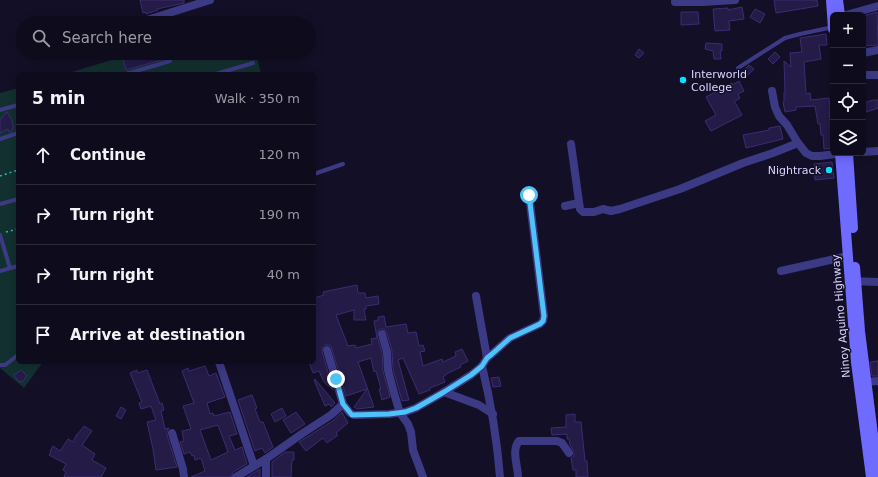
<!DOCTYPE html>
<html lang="en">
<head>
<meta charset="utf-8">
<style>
  :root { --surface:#0e0b1c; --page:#1c1929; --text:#f1f3f6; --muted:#9b9ba3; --line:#2e2b3b }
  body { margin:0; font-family:"DejaVu Sans",sans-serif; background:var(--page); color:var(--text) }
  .controls { position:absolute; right:12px; top:12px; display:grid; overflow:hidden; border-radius:6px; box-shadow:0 2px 10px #0003 }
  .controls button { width:36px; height:36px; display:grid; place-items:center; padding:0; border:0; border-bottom:1px solid var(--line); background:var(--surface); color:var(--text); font:20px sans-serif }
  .stop { position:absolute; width:12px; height:12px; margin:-9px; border:3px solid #4fc3f7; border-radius:50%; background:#fff }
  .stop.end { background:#4fc3f7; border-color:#fff; box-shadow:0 1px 4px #0008 }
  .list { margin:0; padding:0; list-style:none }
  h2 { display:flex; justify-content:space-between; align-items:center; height:52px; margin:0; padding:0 16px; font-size:17px }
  h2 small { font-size:13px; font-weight:400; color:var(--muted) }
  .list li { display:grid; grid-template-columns:26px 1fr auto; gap:12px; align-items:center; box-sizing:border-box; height:60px; padding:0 16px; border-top:1px solid var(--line) }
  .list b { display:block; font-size:15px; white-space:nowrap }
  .list em { font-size:13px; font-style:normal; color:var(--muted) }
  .icon { flex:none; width:22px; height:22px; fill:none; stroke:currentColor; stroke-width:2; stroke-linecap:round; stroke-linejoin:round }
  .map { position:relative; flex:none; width:878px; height:477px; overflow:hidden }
  .search { position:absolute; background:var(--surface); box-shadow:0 2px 10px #0003; left:16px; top:16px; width:300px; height:44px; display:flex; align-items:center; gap:10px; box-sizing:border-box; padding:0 14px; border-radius:22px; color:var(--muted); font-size:15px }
  .panel { position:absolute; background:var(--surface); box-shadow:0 2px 10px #0003; left:16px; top:72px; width:300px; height:292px; border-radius:6px }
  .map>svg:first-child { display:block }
  .green { fill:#12302f }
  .building { fill:#241b47; stroke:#3b2d73; fill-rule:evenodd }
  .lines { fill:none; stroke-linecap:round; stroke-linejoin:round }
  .path { stroke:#2fb8b0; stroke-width:1.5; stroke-dasharray:2 3; stroke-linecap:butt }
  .lane { stroke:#3d3a85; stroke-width:4 }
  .street { stroke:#3d3a85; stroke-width:8 }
  .secondary { stroke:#6f6bff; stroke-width:10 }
  .route { stroke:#4fc3f7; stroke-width:5 }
  .poi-dot { fill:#00e5ff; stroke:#130f26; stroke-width:1.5 }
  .labels { text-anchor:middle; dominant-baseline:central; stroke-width:3; stroke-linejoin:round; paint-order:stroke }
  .poi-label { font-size:11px; fill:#d9d4ff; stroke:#130f26; text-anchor:start }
  .street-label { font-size:11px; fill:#d9d4ff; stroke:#130f26 }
</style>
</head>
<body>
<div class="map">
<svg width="878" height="477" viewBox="0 0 878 477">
  <rect width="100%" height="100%" fill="#130f26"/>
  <!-- green -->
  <g class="green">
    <path d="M 135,53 L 256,53 L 261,74 L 65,74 Z"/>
    <path d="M 18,88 L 18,362 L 43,362 L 24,388 L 0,368 L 0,93 Z"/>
  </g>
  <!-- building -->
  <g class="building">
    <path d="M 140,0 L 184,0 L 184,3 L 157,9 L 158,10 L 146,14 L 146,12 L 143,13 Z"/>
    <path d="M 774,0 L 817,0 L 818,6 L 776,13 Z"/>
    <path d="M 742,7 L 744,19 L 729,21 L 730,30 L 715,31 L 713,9 L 728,8 L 728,10 Z"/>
    <path d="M 755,9 L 765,14 L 760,23 L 750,17 Z"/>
    <path d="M 681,12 L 698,12 L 699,24 L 681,25 Z"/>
    <path d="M 877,12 L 878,45 L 864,46 L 863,36 L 866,36 L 863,29 L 863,16 Z"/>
    <path d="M 826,34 L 827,45 L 819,45 L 821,59 L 804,62 L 806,94 L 810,93 L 811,100 L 829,98 L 830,112 L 829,112 L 832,136 L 833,136 L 833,148 L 824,149 L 823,135 L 821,135 L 820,124 L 818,124 L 815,106 L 796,107 L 796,110 L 785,112 L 783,102 L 784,102 L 784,92 L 785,92 L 784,61 L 791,67 L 790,53 L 802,52 L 800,38 Z"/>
    <path d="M 706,43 L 722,44 L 722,51 L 720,51 L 721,59 L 714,59 L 713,51 L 705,49 Z"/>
    <path d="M 639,49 L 644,53 L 639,58 L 635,55 Z"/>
    <path d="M 775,52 L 780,57 L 773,64 L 768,59 Z"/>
    <path d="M 148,53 L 159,53 L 161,60 L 126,70 L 123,59 Z"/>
    <path d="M 749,65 L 754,69 L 745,78 L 740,74 Z"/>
    <path d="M 739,81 L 744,91 L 738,94 L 740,98 L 734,102 L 736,104 L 742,115 L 711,131 L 705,121 L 716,115 L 706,97 L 732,83 L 732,85 Z"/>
    <path d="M 873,100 L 878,100 L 878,108 L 866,112 L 864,103 Z"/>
    <path d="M 7,112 L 12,121 L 13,127 L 11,132 L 9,132 L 8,129 L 0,133 L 0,120 Z"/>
    <path d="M 780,126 L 783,139 L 746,148 L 743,135 L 769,130 L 769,128 Z"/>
    <path d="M 832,162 L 834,178 L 815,180 L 814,164 Z"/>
    <path d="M 357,285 L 358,293 L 365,293 L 366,298 L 378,296 L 379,304 L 366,306 L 366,309 L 364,309 L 366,320 L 354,320 L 354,310 L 336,315 L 348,346 L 355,345 L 356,348 L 372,344 L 371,339 L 377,338 L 374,321 L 378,320 L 378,317 L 384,316 L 386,327 L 406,324 L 408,333 L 416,332 L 419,346 L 423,345 L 425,351 L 420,352 L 423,366 L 442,359 L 443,362 L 456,356 L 455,352 L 462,349 L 468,361 L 460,365 L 461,367 L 446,374 L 446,375 L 443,377 L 445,382 L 430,388 L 430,390 L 419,394 L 403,358 L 398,360 L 409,400 L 402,401 L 393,369 L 392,351 L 387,333 L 384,329 L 380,329 L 377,332 L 377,335 L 382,353 L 383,371 L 390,397 L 382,400 L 379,389 L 381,389 L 376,371 L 374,372 L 371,358 L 358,362 L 374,407 L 357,409 L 354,407 L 367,389 L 346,396 L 331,346 L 329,345 L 325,345 L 322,348 L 322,351 L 333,390 L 324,382 L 319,371 L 313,373 L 309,362 L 314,362 L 314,298 L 324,295 L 323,292 Z"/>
    <path d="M 878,361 L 878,376 L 872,376 L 870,362 Z"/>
    <path d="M 205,366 L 209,376 L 216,373 L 225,397 L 207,403 L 210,414 L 213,413 L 214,416 L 230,412 L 237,434 L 229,436 L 235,450 L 242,447 L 247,464 L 233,472 L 231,477 L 191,477 L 205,471 L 201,458 L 195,460 L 194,455 L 192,456 L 190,452 L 184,454 L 180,442 L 184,441 L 182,431 L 191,429 L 183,406 L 194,403 L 182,371 L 188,368 L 189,371 ZM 218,425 L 228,452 L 211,460 L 200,430 Z"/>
    <path d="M 21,370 L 27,376 L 22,382 L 20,381 L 19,382 L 14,375 Z"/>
    <path d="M 137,370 L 138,373 L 147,370 L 160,404 L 162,403 L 164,410 L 161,411 L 165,429 L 169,428 L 167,431 L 167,435 L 177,467 L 156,470 L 153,449 L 147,422 L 156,420 L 151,406 L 141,409 L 139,403 L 142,402 L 130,373 Z"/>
    <path d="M 499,377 L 501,386 L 493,387 L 491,378 Z"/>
    <path d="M 315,379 L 335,403 L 331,407 L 330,404 L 325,406 L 314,380 Z"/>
    <path d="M 252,395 L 257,408 L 255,409 L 260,422 L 263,422 L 273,447 L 265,453 L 262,448 L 255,451 L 238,400 Z"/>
    <path d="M 121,407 L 126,410 L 121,419 L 116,416 Z"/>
    <path d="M 282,408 L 286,416 L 275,422 L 271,414 Z"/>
    <path d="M 296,412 L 305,424 L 291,433 L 283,420 Z"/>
    <path d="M 342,412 L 348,423 L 336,433 L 338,435 L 327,443 L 323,438 L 306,451 L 299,442 L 334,420 Z"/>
    <path d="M 575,414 L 575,422 L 581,422 L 585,461 L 587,461 L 588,477 L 576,477 L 576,470 L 573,470 L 571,458 L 574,456 L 574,452 L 570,445 L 569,439 L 567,439 L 567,434 L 552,435 L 551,428 L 566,427 L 566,415 Z"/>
    <path d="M 84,426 L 92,431 L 82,445 L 95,454 L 92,460 L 106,468 L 101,477 L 64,477 L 66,472 L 63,470 L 66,464 L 49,455 L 51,452 L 50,451 L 53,446 L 60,451 L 68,439 L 73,442 L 77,434 L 78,434 Z"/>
    <path d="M 285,452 L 294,452 L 294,460 L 292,460 L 291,477 L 272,477 L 272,462 Z"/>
    <path d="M 260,469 L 260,477 L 247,477 Z"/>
  </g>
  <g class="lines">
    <!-- path -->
    <g class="path">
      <path d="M 0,176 L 18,170"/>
      <path d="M 6,232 L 18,229"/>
    </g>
    <!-- lane -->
    <g class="lane">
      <path d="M 738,68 L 785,38 L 800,34 L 833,27"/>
      <path d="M 126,74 L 170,61"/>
      <path d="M 216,74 L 253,63"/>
      <path d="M 0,110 L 18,105"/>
      <path d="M 0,139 L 18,133"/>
      <path d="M 314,174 L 343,164"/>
      <path d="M 0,204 L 18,199"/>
      <path d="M 0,235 L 10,268"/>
      <path d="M 0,271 L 18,266"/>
      <path d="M 0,365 L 5,365 L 18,355"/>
    </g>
    <!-- street -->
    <g class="street">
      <path d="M 675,2 L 703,2 L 735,0"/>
      <path d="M 846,15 L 878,6"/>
      <path d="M 144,21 L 210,0"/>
      <path d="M 863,53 L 878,50"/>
      <path d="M 863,75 L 878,75"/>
      <path d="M 772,91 L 775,107 L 779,116 L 787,125 L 798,143 L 806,153 L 812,156 L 820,156 L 843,153"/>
      <path d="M 571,144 L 580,209 L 583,212 L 594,212 L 603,209 L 611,211 L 620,209 L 680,189 L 743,163 L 773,153 L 798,143"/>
      <path d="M 863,152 L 878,151"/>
      <path d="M 565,206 L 579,203"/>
      <path d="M 781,271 L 848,256"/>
      <path d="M 851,281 L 878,282"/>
      <path d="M 476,296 L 487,358"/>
      <path d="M 382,334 L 387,352 L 388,370 L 394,393 L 400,413 L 408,424 L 411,432 L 413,450 L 423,477"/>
      <path d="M 219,362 L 254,466"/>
      <path d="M 482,366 C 491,403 497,439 500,477"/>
      <path d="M 866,382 L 878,381"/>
      <path d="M 444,392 L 479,405 L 493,414"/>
      <path d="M 343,404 L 350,413 L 354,415 L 389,414 L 405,412 L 416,408 L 444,392 L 471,375 L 482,366 L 487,358 L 492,354 L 510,338 L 540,324 L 543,321 L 544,316 L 529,195"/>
      <path d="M 172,433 L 183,469 L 184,477"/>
      <path d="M 236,477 L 266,459"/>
      <path d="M 266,477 L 266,459 L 303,433 L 331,415 L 343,404 L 327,350"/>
      <path d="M 518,477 C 518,466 511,450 519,441 L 557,441 L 562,443 L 569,453"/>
    </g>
    <!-- secondary -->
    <g class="secondary">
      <path d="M 831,0 L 833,29"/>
      <path d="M 838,0 L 840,15"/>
      <path d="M 840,153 L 856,362 L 871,477"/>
      <path d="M 848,153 L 853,228"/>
      <path d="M 855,267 L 860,331 L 878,474"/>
    </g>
  </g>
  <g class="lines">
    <!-- route -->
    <path class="route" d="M 336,379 L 343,404 L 352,415 L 389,414 L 405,412 L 416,408 L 444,392 L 471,375 L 482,366 L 487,358 L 492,354 L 510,338 L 540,324 L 543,321 L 544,316 L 529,195"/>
  </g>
  <!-- markers -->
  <g class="poi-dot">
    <circle cx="683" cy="80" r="4"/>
    <circle cx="829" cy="170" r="4"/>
  </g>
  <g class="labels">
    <!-- poi labels -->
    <g class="poi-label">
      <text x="691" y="74">Interworld<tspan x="691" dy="13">College</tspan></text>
      <text x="821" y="170" text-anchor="end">Nightrack</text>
    </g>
    <!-- street labels -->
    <g class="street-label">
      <text transform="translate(841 316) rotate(-95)">Ninoy Aquino Highway</text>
    </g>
  </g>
</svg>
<div class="controls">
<button>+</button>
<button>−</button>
<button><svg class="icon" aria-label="locate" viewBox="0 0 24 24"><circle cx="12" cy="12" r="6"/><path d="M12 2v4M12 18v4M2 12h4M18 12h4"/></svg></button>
<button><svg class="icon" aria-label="layers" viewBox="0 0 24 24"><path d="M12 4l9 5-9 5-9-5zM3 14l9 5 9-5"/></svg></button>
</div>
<div class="stop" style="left:529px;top:195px"></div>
<div class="stop end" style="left:336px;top:379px"></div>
<div class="search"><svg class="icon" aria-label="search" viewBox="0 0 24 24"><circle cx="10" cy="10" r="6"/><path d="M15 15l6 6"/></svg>Search here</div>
<section class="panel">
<h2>5 min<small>Walk · 350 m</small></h2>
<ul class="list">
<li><svg class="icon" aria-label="ahead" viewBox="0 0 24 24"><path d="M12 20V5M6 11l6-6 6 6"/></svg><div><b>Continue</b></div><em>120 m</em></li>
<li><svg class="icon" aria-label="right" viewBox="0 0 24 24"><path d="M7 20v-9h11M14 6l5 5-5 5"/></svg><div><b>Turn right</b></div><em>190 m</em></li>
<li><svg class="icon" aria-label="right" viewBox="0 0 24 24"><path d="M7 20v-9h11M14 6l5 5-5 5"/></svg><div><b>Turn right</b></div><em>40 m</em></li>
<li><svg class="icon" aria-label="arrive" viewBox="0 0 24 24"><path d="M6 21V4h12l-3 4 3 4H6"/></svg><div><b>Arrive at destination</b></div></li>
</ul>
</section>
</div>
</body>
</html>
